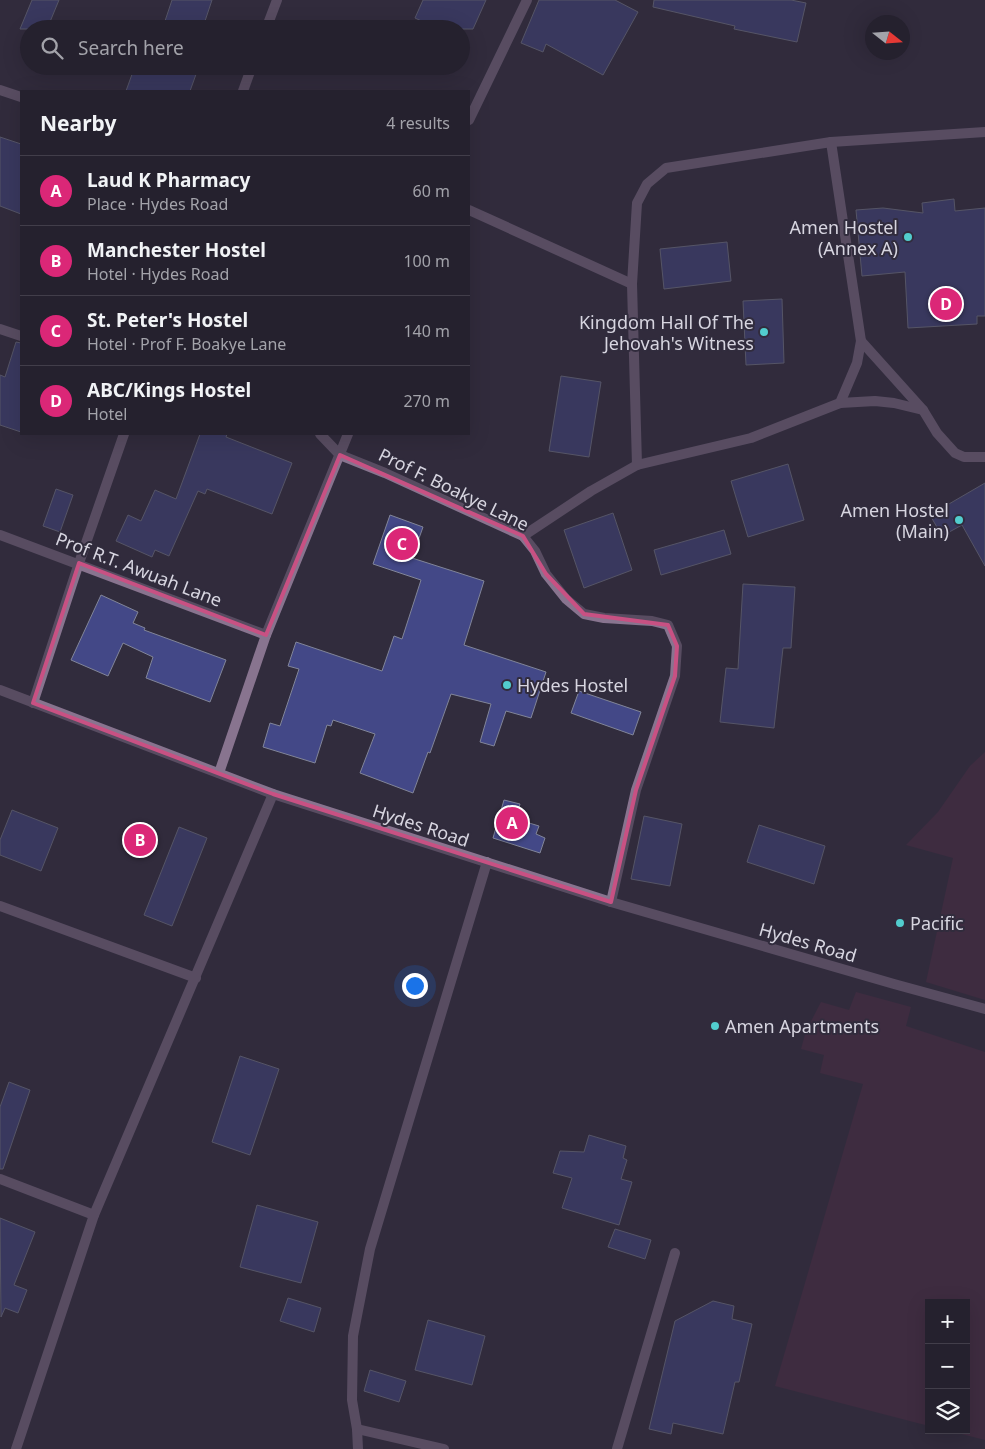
<!DOCTYPE html>
<html lang="en">
<head>
<meta charset="utf-8">
<style>
  :root { --surface:#25212e; --page:#2d2936; --text:#f1f3f6; --muted:#a3a3aa; --line:#423e4a; --accent:#db2777 }
  body { margin:0; font-family:"Noto Sans",sans-serif; background:var(--page); color:var(--text) }
  .controls { position:absolute; right:15px; bottom:15px; display:grid; overflow:hidden; border-radius:0px; box-shadow:0 5px 20px #0002 }
  .controls button { width:45px; height:45px; display:grid; place-items:center; padding:0; border:0; border-bottom:1px solid var(--line); background:var(--surface); color:var(--text); font:25px sans-serif }
  .compass { position:absolute; left:865px; top:15px; width:45px; height:45px; border-radius:50%; background:var(--surface); box-shadow:0 5px 20px #0002; rotate:107deg }
  .you { position:absolute; left:414px; top:985px; width:18px; height:18px; margin:-12px; border:4px solid #fff; border-radius:50%; background:#1a73e8; box-shadow:0 0 0 8px #1a73e833 }
  .badge { display:grid; place-items:center; width:32px; height:32px; border-radius:50%; background:var(--accent); color:#fff; font-size:16px; font-weight:700 }
  .pin { position:absolute; translate:-50% -50%; border:2px solid #fff; box-shadow:0 1px 5px #0006 }
  .list { margin:0; padding:0; list-style:none }
  h2 { display:flex; justify-content:space-between; align-items:center; height:65px; margin:0; padding:0 20px; font-size:21px }
  h2 small { font-size:16px; font-weight:400; color:var(--muted) }
  .list li { display:grid; grid-template-columns:32px 1fr auto; gap:15px; align-items:center; box-sizing:border-box; height:70px; padding:0 20px; border-top:1px solid var(--line) }
  .list b { display:block; font-size:19px; white-space:nowrap }
  .list p { margin:0; font-size:16px; white-space:nowrap; color:var(--muted) }
  .list em { font-size:16px; font-style:normal; color:var(--muted) }
  .icon { flex:none; width:28px; height:28px; fill:none; stroke:currentColor; stroke-width:2; stroke-linecap:round; stroke-linejoin:round }
  .map { position:relative; flex:none; width:985px; height:1449px; overflow:hidden }
  .search { position:absolute; background:var(--surface); box-shadow:0 5px 20px #0002; left:20px; top:20px; width:450px; height:55px; display:flex; align-items:center; gap:12px; box-sizing:border-box; padding:0 18px; border-radius:28px; color:var(--muted); font-size:19px }
  .panel { position:absolute; background:var(--surface); box-shadow:0 5px 20px #0002; left:20px; top:90px; width:450px; height:345px; border-radius:0px }
  .map>svg:first-child { display:block }
  .green { fill:#4f2d45 }
  .building { fill:#434887; stroke:#818599 }
  .lines { fill:none; stroke-linecap:round; stroke-linejoin:round }
  .minor { stroke:#88748f; stroke-width:10 }
  .marked { fill:none; stroke:#c85183; stroke-width:4; stroke-linejoin:round }
  .poi-dot { fill:#52cdce; stroke:#312c3d; stroke-width:2 }
  .labels { text-anchor:middle; dominant-baseline:central; stroke-width:4; stroke-linejoin:round; paint-order:stroke }
  .poi-label { font-size:18px; fill:#d7d5e0; stroke:#312c3d; text-anchor:end }
  .street-label { font-size:18px; fill:#d7d5e0; stroke:#312c3d }
</style>
</head>
<body>
<div class="map">
<svg width="985" height="1449" viewBox="0 0 985 1449">
  <rect width="100%" height="100%" fill="#312c3d"/>
  <!-- green -->
  <g class="green">
    <path d="M 985,752 L 985,1000 L 926,982 L 953,858 L 906,845 L 938,812 L 970,766 Z"/>
    <path d="M 856,992 L 911,1007 L 906,1026 L 985,1052 L 985,1440 L 946,1430 L 966,1430 L 966,1303 L 929,1303 L 929,1426 L 775,1386 L 863,1084 L 820,1073 L 824,1055 L 801,1049 L 806,1031 L 821,1002 L 849,1010 Z"/>
  </g>
  <!-- building -->
  <g class="building">
    <path d="M 32,0 L 59,0 L 47,29 L 20,29 Z"/>
    <path d="M 172,0 L 212,0 L 204,24 L 196,22 L 193,29 L 178,29 L 164,24 Z"/>
    <path d="M 423,0 L 486,0 L 473,29 L 439,29 L 415,18 Z"/>
    <path d="M 539,0 L 615,0 L 638,12 L 603,75 L 546,44 L 543,52 L 521,43 Z"/>
    <path d="M 654,0 L 791,0 L 806,3 L 797,42 L 734,29 L 735,26 L 653,7 Z"/>
    <path d="M 135,66 L 199,66 L 190,91 L 126,91 Z"/>
    <path d="M 0,137 L 21,144 L 21,214 L 0,206 Z"/>
    <path d="M 954,199 L 955,211 L 985,208 L 985,316 L 977,316 L 977,324 L 908,328 L 905,272 L 862,276 L 856,210 L 883,208 L 923,213 L 922,203 Z"/>
    <path d="M 727,242 L 731,281 L 664,289 L 660,249 Z"/>
    <path d="M 782,299 L 784,363 L 746,365 L 743,301 Z"/>
    <path d="M 16,342 L 21,343 L 21,432 L 0,425 L 0,375 L 5,377 Z"/>
    <path d="M 561,376 L 601,382 L 589,457 L 549,451 Z"/>
    <path d="M 200,434 L 227,434 L 226,437 L 292,463 L 272,514 L 207,489 L 205,494 L 198,491 L 169,556 L 155,550 L 152,557 L 116,541 L 128,515 L 141,521 L 155,490 L 176,499 Z"/>
    <path d="M 788,464 L 804,520 L 748,537 L 731,481 Z"/>
    <path d="M 985,483 L 985,566 L 962,525 L 942,536 L 930,515 Z"/>
    <path d="M 56,489 L 73,495 L 60,532 L 43,526 Z"/>
    <path d="M 613,513 L 632,570 L 584,588 L 564,530 Z"/>
    <path d="M 390,515 L 423,527 L 412,558 L 484,581 L 464,645 L 546,672 L 531,718 L 506,711 L 494,746 L 480,742 L 491,704 L 451,694 L 430,753 L 428,752 L 413,793 L 360,773 L 375,734 L 333,720 L 331,726 L 327,725 L 315,763 L 263,747 L 270,723 L 280,726 L 299,669 L 288,666 L 296,642 L 382,671 L 394,636 L 402,639 L 421,580 L 373,564 Z"/>
    <path d="M 724,530 L 731,554 L 661,575 L 654,550 Z"/>
    <path d="M 743,584 L 795,587 L 791,648 L 783,648 L 774,728 L 720,722 L 726,668 L 738,669 Z"/>
    <path d="M 101,595 L 138,612 L 133,623 L 145,628 L 144,630 L 226,660 L 210,702 L 146,678 L 153,657 L 123,643 L 108,676 L 71,660 Z"/>
    <path d="M 579,691 L 641,712 L 633,735 L 571,713 Z"/>
    <path d="M 504,800 L 520,804 L 516,819 L 539,826 L 536,834 L 545,838 L 540,853 L 493,838 Z"/>
    <path d="M 12,810 L 58,828 L 41,871 L 0,855 L 0,840 Z"/>
    <path d="M 644,816 L 682,824 L 670,886 L 631,879 Z"/>
    <path d="M 759,825 L 825,846 L 814,884 L 747,862 Z"/>
    <path d="M 179,827 L 207,838 L 172,926 L 144,915 Z"/>
    <path d="M 240,1056 L 279,1069 L 250,1155 L 212,1142 Z"/>
    <path d="M 9,1082 L 30,1090 L 3,1169 L 0,1169 L 0,1107 Z"/>
    <path d="M 589,1135 L 626,1146 L 623,1158 L 627,1160 L 621,1179 L 632,1182 L 619,1225 L 562,1208 L 572,1178 L 553,1173 L 560,1151 L 584,1152 Z"/>
    <path d="M 257,1205 L 318,1222 L 301,1283 L 240,1267 Z"/>
    <path d="M 0,1218 L 35,1232 L 14,1285 L 27,1290 L 18,1313 L 5,1308 L 1,1317 Z"/>
    <path d="M 615,1229 L 651,1240 L 645,1259 L 608,1247 Z"/>
    <path d="M 288,1298 L 321,1308 L 314,1332 L 280,1321 Z"/>
    <path d="M 713,1301 L 734,1306 L 732,1319 L 752,1324 L 739,1382 L 735,1382 L 723,1434 L 673,1423 L 671,1434 L 649,1429 L 675,1321 Z"/>
    <path d="M 428,1320 L 485,1336 L 472,1385 L 415,1370 Z"/>
    <path d="M 370,1370 L 406,1381 L 399,1402 L 364,1391 Z"/>
  </g>
  <g class="lines">
    <!-- minor -->
    <g class="minor">
      <path d="M 266,29 L 277,0"/>
      <path d="M 0,90 L 21,97"/>
      <path d="M 243,91 L 252,66"/>
      <path d="M 469,120 L 527,0"/>
      <path d="M 831,142 L 861,341 L 857,363 L 840,403"/>
      <path d="M 469,210 L 632,284"/>
      <path d="M 0,329 L 21,336"/>
      <path d="M 861,341 L 923,410 L 937,433 L 955,453 L 964,457 L 985,457"/>
      <path d="M 320,434 L 340,455 L 385,473 L 523,536 L 535,551 L 546,574 L 566,599 L 584,614 L 604,618 L 652,621 L 668,625 L 677,646 L 675,676 L 636,790 L 611,902"/>
      <path d="M 637,465 L 632,284 L 637,203 L 647,184 L 666,168 L 831,142 L 985,132"/>
      <path d="M 0,535 L 266,635"/>
      <path d="M 523,536 L 591,491 L 637,465 L 751,438 L 840,403 L 875,401 L 894,403 L 923,410"/>
      <path d="M 0,690 L 273,794 L 611,902 L 894,984 L 985,1009"/>
      <path d="M 33,703 L 79,563 L 124,434"/>
      <path d="M 219,773 L 266,635 L 348,434"/>
      <path d="M 0,906 L 196,978"/>
      <path d="M 0,1179 L 94,1215"/>
      <path d="M 357,1429 L 444,1449"/>
      <path d="M 16,1449 L 94,1215 L 273,794"/>
      <path d="M 358,1449 L 357,1429 L 352,1400 L 353,1336 L 370,1249 L 487,862"/>
      <path d="M 617,1449 L 675,1253"/>
    </g>
  </g>
  <!-- marked area -->
  <path d="M0 0H985V1449H0ZM 340,455 L 523,536 L 546,574 L 584,614 L 668,625 L 677,646 L 675,676 L 636,790 L 611,902 L 273,794 L 33,703 L 79,563 L 266,635 Z" fill="#312c3d" fill-opacity=".55" fill-rule="evenodd"/>
  <path class="marked" d="M 340,455 L 523,536 L 546,574 L 584,614 L 668,625 L 677,646 L 675,676 L 636,790 L 611,902 L 273,794 L 33,703 L 79,563 L 266,635 Z"/>
  <!-- markers -->
  <g class="poi-dot">
    <circle cx="908" cy="237" r="5"/>
    <circle cx="764" cy="332" r="5"/>
    <circle cx="959" cy="520" r="5"/>
    <circle cx="507" cy="685" r="5"/>
    <circle cx="900" cy="923" r="5"/>
    <circle cx="715" cy="1026" r="5"/>
  </g>
  <g class="labels">
    <!-- poi labels -->
    <g class="poi-label">
      <text x="898" y="227">Amen Hostel<tspan x="898" dy="21">(Annex A)</tspan></text>
      <text x="754" y="322">Kingdom Hall Of The<tspan x="754" dy="21">Jehovah's Witness</tspan></text>
      <text x="949" y="510">Amen Hostel<tspan x="949" dy="21">(Main)</tspan></text>
      <text x="517" y="685" text-anchor="start">Hydes Hostel</text>
      <text x="910" y="923" text-anchor="start">Pacific</text>
      <text x="725" y="1026" text-anchor="start">Amen Apartments</text>
    </g>
    <!-- street labels -->
    <g class="street-label">
      <text transform="translate(454 489) rotate(26)">Prof F. Boakye Lane</text>
      <text transform="translate(139 569) rotate(21)">Prof R.T. Awuah Lane</text>
      <text transform="translate(421 825) rotate(18)">Hydes Road</text>
      <text transform="translate(808 942) rotate(16)">Hydes Road</text>
    </g>
  </g>
</svg>
<div class="controls">
<button>+</button>
<button>−</button>
<button><svg class="icon" aria-label="layers" viewBox="0 0 24 24"><path d="M12 4l9 5-9 5-9-5zM3 14l9 5 9-5"/></svg></button>
</div>
<svg class="compass" viewBox="-18 -18 36 36"><path d="M0-13l5 13h-10z" fill="#e53935"/><path d="M0 13l5-13h-10z" fill="#a3a3aa"/></svg>
<div class="you"></div>
<div class="pin badge" style="left:512px;top:823px">A</div>
<div class="pin badge" style="left:140px;top:840px">B</div>
<div class="pin badge" style="left:402px;top:544px">C</div>
<div class="pin badge" style="left:946px;top:304px">D</div>
<div class="search"><svg class="icon" aria-label="search" viewBox="0 0 24 24"><circle cx="10" cy="10" r="6"/><path d="M15 15l6 6"/></svg>Search here</div>
<section class="panel">
<h2>Nearby<small>4 results</small></h2>
<ul class="list">
<li><span class="badge">A</span><div><b>Laud K Pharmacy</b><p>Place · Hydes Road</p></div><em>60 m</em></li>
<li><span class="badge">B</span><div><b>Manchester Hostel</b><p>Hotel · Hydes Road</p></div><em>100 m</em></li>
<li><span class="badge">C</span><div><b>St. Peter's Hostel</b><p>Hotel · Prof F. Boakye Lane</p></div><em>140 m</em></li>
<li><span class="badge">D</span><div><b>ABC/Kings Hostel</b><p>Hotel</p></div><em>270 m</em></li>
</ul>
</section>
</div>
</body>
</html>
